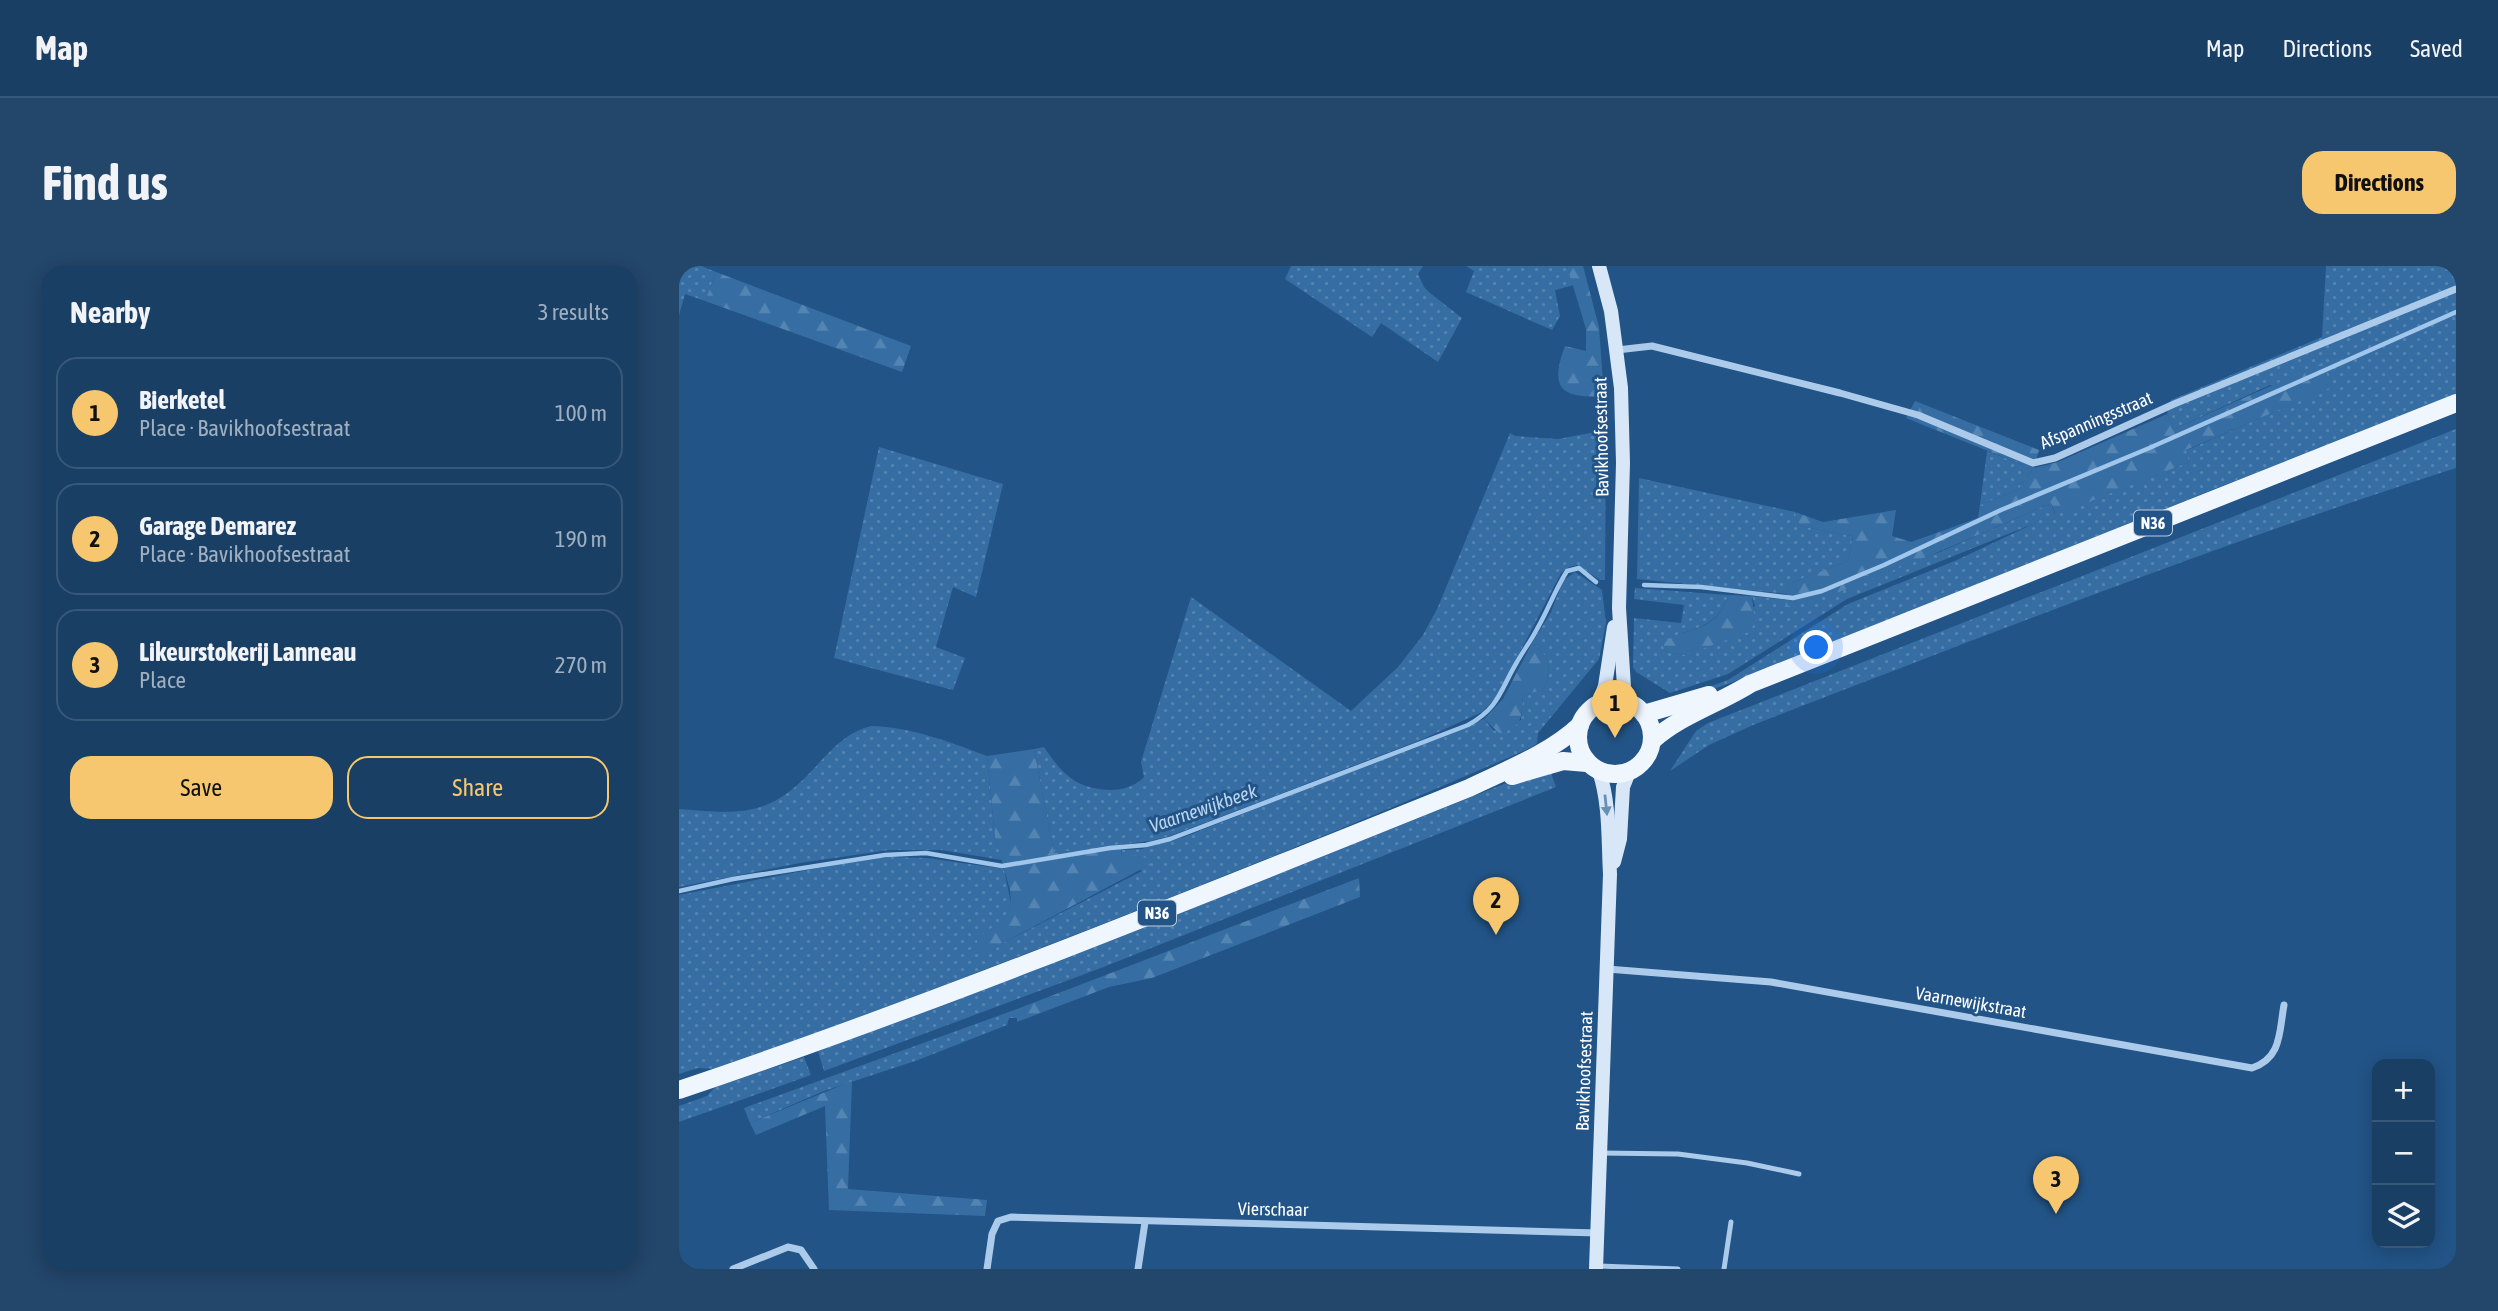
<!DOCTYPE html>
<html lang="en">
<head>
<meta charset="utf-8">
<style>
  :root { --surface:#1a3f65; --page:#23466b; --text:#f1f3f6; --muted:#9fafbf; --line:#385879; --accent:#f6c76e }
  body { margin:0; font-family:"Asap Condensed",sans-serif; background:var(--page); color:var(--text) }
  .controls { position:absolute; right:21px; bottom:21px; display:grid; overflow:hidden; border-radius:14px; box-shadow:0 4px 18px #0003 }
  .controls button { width:63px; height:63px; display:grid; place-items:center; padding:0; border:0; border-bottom:2px solid var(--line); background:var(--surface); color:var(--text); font:35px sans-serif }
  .you { position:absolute; left:1138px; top:382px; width:24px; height:24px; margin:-18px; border:5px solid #fff; border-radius:50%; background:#1a73e8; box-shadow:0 0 0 10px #1a73e833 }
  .badge { display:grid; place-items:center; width:46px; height:46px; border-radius:50%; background:var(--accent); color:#111; font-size:23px; font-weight:700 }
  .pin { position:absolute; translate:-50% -58px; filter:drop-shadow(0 2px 4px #0008) }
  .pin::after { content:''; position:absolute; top:37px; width:24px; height:21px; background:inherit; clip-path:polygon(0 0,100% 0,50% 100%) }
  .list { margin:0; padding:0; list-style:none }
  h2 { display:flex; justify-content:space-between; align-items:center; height:91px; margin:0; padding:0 28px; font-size:30px }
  h2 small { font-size:23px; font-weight:400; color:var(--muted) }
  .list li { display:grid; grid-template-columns:46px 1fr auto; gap:21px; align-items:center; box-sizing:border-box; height:112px; margin:0 14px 14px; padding:0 14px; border:2px solid var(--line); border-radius:21px }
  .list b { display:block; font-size:26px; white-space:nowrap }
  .list p { margin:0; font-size:23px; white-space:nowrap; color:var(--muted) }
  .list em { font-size:23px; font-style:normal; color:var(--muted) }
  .actions { display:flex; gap:14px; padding:21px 28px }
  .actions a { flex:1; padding:16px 0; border:2px solid var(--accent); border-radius:21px; text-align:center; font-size:24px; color:var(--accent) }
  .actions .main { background:var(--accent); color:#111 }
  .icon { flex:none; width:38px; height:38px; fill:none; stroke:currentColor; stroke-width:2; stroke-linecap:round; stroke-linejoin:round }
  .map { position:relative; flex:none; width:1777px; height:1003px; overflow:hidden; border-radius:21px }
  header { display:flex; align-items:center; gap:42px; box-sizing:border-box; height:98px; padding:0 35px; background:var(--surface); border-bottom:2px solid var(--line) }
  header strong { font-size:33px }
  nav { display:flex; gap:38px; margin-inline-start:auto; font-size:24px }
  .intro { display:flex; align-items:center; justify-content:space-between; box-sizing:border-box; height:168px; padding:0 42px }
  h1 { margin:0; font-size:49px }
  .button { padding:18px 32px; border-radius:21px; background:var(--accent); color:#111; font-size:24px; font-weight:700 }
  main { display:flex; gap:42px; padding:0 42px }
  aside { flex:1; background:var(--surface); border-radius:21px; box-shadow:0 4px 18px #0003 }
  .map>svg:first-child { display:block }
  .grass { fill:url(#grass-dots) }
  .forest { fill:url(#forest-firs) }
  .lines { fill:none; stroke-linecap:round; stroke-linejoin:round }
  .stream { stroke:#a0c7eb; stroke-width:4.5 }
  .lane { stroke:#accbea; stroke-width:5 }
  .street { stroke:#accbea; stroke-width:7 }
  .secondary { stroke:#d7e7f8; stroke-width:14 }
  .primary { stroke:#f0f6fe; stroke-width:18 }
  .oneway { fill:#6a8fb4 }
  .labels { text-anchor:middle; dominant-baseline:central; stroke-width:6; stroke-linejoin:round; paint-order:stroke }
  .shield { fill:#225487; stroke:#bdccdb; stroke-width:2 }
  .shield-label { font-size:16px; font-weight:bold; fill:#fff }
  .street-label { font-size:18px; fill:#fff; stroke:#225487 }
  .water-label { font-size:19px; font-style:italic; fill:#b8d5f1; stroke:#225487 }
</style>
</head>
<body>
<header>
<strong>Map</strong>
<nav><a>Map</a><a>Directions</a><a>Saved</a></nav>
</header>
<div class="intro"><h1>Find us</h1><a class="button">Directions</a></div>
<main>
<aside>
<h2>Nearby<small>3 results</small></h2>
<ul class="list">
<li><span class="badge">1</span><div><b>Bierketel</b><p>Place · Bavikhoofsestraat</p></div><em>100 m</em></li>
<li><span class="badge">2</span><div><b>Garage Demarez</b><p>Place · Bavikhoofsestraat</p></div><em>190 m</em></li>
<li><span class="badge">3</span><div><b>Likeurstokerij Lanneau</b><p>Place</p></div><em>270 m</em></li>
</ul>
<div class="actions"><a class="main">Save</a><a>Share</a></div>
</aside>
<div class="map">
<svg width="1777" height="1003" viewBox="0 0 1777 1003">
  <defs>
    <pattern id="grass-dots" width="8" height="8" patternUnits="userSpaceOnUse" patternTransform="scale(1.75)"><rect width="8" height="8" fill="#366ea4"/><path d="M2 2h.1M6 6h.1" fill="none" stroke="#5484b2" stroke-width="1.8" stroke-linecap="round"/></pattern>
    <pattern id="forest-firs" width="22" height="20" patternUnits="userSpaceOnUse" patternTransform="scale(1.75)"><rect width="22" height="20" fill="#366ea4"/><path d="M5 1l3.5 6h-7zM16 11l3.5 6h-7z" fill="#5484b2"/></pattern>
  </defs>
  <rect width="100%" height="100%" fill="#225487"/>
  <!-- grass -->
  <g class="grass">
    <path d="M 0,0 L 22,0 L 37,6 L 26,35 L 6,28 L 0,49 Z"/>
    <path d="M 612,0 L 744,0 L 739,8 L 745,21 L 751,27 L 783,52 L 759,96 L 702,57 L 693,71 L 606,13 Z"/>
    <path d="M 787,0 L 888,0 L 895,19 L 876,24 L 881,50 L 873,64 L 787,26 L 795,5 Z"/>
    <path d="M 1647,0 L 1777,0 L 1777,130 L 1543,220 L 1049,418 L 999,435 L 999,432 L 1049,414 L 1169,338 L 1278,294 L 1356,257 L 1168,333 L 1049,408 L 991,427 L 957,406 L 954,401 L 955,352 L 1002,357 L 1005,339 L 955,333 L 956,322 L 1049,329 C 1040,361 1017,361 988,373 L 984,379 L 986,385 L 998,389 L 1009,388 L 1076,340 L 1073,330 L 1107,334 L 1106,340 L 1261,286 L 1372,237 L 1376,248 L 1510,196 L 1506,185 L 1652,121 L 1591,119 L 1495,163 L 1488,148 L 1492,134 L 1643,71 Z"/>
    <path d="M 1777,163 L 1777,202 C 1539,278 1307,369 1074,459 L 1030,479 L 991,505 L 1017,465 L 1029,457 Z"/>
    <path d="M 927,164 L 926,314 L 921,314 L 898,299 L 890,301 L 882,307 L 817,432 L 803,446 L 744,473 L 491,570 L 471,575 L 375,587 L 355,483 L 365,481 C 373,493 383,507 396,515 C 415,526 449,529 465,511 L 462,496 L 512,331 L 672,445 L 719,401 L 744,369 L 759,341 L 831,167 L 836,170 L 879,173 Z"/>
    <path d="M 200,181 L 324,218 L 297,331 L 274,321 L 257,381 L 286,392 L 274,424 L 155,392 Z"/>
    <path d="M 1308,185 L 1354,203 L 1339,224 L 1301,239 Z"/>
    <path d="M 960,212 L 1116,246 L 1120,260 L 1174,270 L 1169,295 L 1109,318 L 1108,328 L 958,313 Z"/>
    <path d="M 896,306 L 923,324 L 927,357 L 920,393 L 859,467 L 858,477 L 853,481 C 737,533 620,580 502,627 C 347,688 193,748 37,803 L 19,802 L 0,808 L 0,629 L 160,598 L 210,591 L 248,592 L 325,603 L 332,637 L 312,686 L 324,677 L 463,605 L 442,591 L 443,584 L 463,583 L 505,571 L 805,453 L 815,465 L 842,454 L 844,429 L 864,424 C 874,403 872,391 853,377 L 872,346 L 884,315 Z"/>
    <path d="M 192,460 C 233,461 270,476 308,490 L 316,571 L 323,594 L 262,584 L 210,584 L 121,597 L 0,621 L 0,543 C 68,549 93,550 140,497 C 156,480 169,466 192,460 Z"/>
    <path d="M 864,507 L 872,507 L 877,521 L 422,702 L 145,805 L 139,785 L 444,670 L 825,518 Z"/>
    <path d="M 338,743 L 338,752 L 330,752 L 328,759 L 239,794 L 145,825 L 71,857 L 65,842 Z"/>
    <path d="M 125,791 L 132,809 L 0,856 L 0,840 L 28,830 L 36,821 Z"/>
  </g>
  <!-- forest -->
  <g class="forest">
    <path d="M 888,0 L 904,0 L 920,61 L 925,130 C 882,133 870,122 886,80 L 907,85 L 907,63 Z"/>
    <path d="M 37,6 L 232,80 L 223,106 L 26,35 Z"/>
    <path d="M 1643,97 L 1653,121 L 1507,184 L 1510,196 L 1377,249 L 1372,237 C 1319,260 1266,284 1213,305 C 1178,319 1143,334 1106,341 L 1109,318 L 1169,295 L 1174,270 L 1120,260 L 1116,246 L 1144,256 L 1217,244 L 1213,270 L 1232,276 L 1299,252 L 1301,239 L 1339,224 L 1354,203 L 1227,152 L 1236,135 L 1360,184 L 1355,202 L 1379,196 L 1488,148 L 1495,163 Z"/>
    <path d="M 1049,329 L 1073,330 L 1076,357 L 1070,366 L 1009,388 L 998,389 L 986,385 L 984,379 L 988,373 C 1017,361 1040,362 1049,329 Z"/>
    <path d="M 853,377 C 872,391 874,403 864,424 L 844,429 C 842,451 845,460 821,468 L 805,453 L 824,433 Z"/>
    <path d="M 355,483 L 375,587 L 443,578 L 442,591 C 455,590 465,586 472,598 L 324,677 L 312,686 L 303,688 L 298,681 L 298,672 L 325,653 L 332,637 L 331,624 L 316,571 L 308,490 Z"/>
    <path d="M 680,612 L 681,631 L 473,712 L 430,721 L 338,756 L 338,743 Z"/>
    <path d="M 173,815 L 169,923 L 308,934 L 306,950 L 150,944 L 146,840 L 77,869 L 71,857 Z"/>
  </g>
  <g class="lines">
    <!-- stream -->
    <g class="stream">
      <path d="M 965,319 L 1022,321 L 1114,332 L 1143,325 L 1205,299 L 1322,244 L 1468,183 L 1777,46"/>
      <path d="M 0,625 L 54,613 L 206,589 L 247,587 L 323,600 L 431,582 L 467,579 L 491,573 L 789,459 C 821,441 821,424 838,396 C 844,385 852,375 858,363 C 869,344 876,324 888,305 L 900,302 L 917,316"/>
    </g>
    <!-- lane -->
    <g class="lane">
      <path d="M 921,887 L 999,888 L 1068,897 L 1120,908"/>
      <path d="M 920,1000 L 999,1003"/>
      <path d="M 1045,1003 L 1052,956"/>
    </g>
    <!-- street -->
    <g class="street">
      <path d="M 938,84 L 973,80 L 1161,127 L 1239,149 L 1354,197 L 1376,192 L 1495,138 L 1777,23"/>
      <path d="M 928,703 L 1092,716 L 1573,802 C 1603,792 1600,766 1605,739"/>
      <path d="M 54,1003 L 109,981 L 122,984 L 135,1003"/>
      <path d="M 308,1003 L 313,968 L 319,955 L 332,951 L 919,967"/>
      <path d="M 459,1003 L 466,956"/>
    </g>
    <!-- secondary -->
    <g class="secondary">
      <path d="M 920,0 L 932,45 L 942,122 L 944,197 L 940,342 L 945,421 L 950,437"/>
      <path d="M 919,439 L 926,420 L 935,361"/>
      <path d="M 935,596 L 941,573 L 944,521 L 950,506"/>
      <path d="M 917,1003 L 931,608 C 929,573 931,538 920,505"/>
    </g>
    <!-- primary -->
    <g class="primary">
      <circle cx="936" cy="471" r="37"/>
      <path d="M 965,448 L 1030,429"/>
      <path d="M 974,474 C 1002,449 1039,438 1071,418 L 1777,137"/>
      <path d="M 833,510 L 884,495 L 908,497"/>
      <path d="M 0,824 C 267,734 528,627 790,522 C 827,504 870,488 901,459"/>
    </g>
  </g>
  <!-- one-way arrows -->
  <defs><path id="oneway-solid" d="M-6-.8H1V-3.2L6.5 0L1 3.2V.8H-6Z" transform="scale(1.75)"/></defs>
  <use class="oneway" href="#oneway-solid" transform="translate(927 539) rotate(84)"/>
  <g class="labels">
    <!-- shield labels -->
    <g class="shield">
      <rect x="1455" y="244.5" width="38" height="25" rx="5"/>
      <rect x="459" y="634.5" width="38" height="25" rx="5"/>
    </g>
    <g class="shield-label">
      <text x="1474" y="257">N36</text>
      <text x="478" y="647">N36</text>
    </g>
    <!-- street labels -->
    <g class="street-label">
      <text transform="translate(1417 154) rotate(-23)">Afspanningsstraat</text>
      <text transform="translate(922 171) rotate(-91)">Bavikhoofsestraat</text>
      <text transform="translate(1292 736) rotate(10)">Vaarnewijkstraat</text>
      <text transform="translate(905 805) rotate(-88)">Bavikhoofsestraat</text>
      <text transform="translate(594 943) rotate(1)">Vierschaar</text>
    </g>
    <!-- water labels -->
    <g class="water-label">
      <text transform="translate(524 542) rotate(-19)">Vaarnewijkbeek</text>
    </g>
  </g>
</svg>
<div class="controls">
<button>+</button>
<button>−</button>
<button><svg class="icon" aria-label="layers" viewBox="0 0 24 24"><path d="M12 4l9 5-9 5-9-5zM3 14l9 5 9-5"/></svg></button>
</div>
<div class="you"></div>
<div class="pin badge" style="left:936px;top:472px">1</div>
<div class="pin badge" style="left:817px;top:669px">2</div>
<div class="pin badge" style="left:1377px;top:948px">3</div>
</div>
</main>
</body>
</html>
